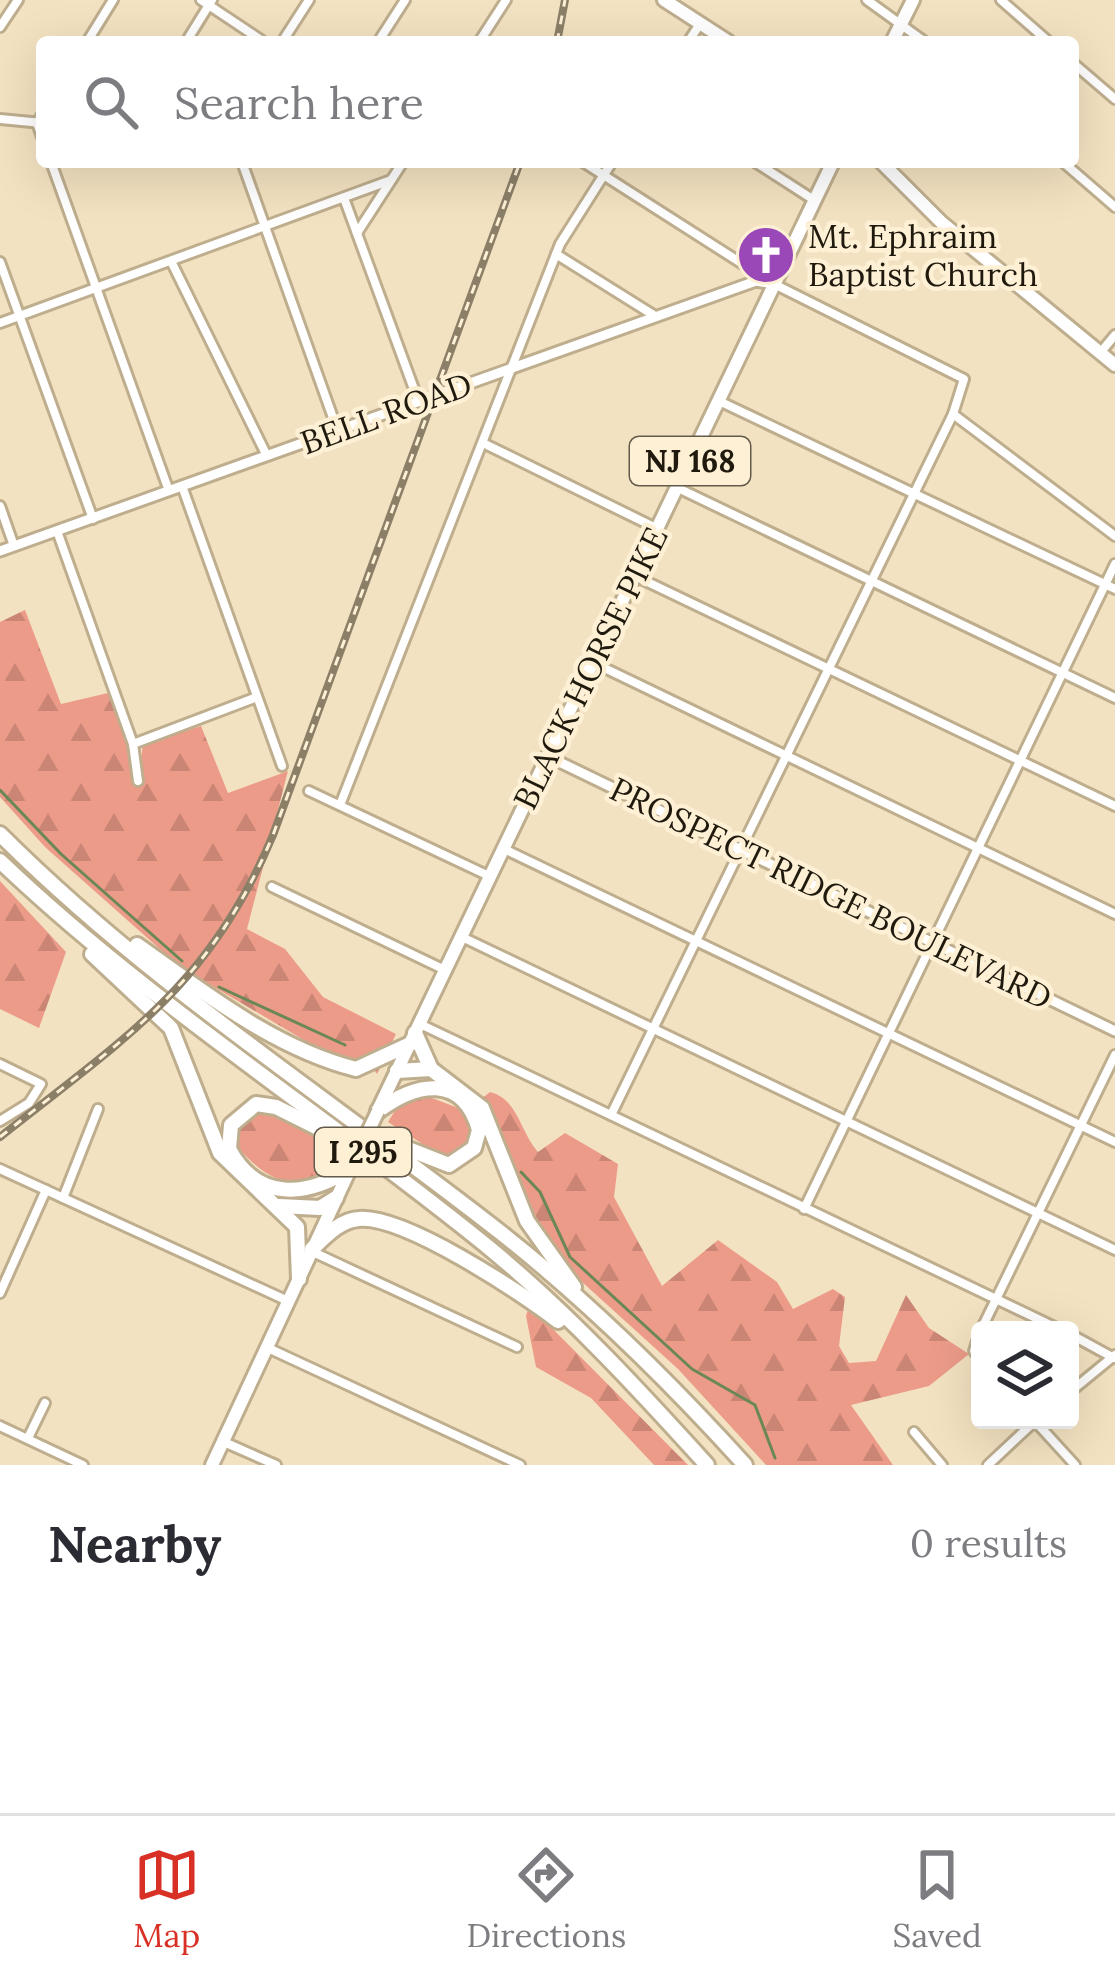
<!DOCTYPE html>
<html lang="en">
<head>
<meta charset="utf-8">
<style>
  :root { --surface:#fff; --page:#f7f7f7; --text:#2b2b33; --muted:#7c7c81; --line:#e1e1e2; --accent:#d93025 }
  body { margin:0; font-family:Lora,serif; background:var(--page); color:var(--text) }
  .controls { position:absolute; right:36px; bottom:36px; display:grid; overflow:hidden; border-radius:12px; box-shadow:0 12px 48px #0002 }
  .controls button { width:108px; height:108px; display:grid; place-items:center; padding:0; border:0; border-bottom:3px solid var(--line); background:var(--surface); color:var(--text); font:60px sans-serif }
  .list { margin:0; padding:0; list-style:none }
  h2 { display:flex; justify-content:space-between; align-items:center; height:156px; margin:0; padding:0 48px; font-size:51px }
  h2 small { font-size:39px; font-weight:400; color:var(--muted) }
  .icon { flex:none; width:66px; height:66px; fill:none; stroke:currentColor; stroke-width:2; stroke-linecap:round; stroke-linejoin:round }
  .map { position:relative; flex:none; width:1115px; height:1465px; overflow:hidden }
  .search { position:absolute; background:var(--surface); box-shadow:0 12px 48px #0002; left:36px; right:36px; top:36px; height:132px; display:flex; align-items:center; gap:30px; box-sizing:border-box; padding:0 42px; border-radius:12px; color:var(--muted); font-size:45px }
  .sheet { height:348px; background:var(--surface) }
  nav { display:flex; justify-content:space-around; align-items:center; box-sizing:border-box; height:168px; border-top:3px solid var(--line); background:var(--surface); font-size:33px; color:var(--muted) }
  nav a { display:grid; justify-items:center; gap:6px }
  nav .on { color:var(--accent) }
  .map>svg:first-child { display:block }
  .forest { fill:url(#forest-firs) }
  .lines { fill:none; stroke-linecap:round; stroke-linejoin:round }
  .stream { stroke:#6a8755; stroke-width:3 }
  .minor-casing { stroke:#beae8e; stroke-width:14 }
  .tertiary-casing { stroke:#beae8e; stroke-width:15 }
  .primary-casing { stroke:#beae8e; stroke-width:18 }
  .motorway-casing { stroke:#beae8e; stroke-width:20 }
  .minor { stroke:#fff; stroke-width:8 }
  .tertiary { stroke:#fff; stroke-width:9 }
  .primary { stroke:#fff; stroke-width:12 }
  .motorway { stroke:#fff; stroke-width:14 }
  .rail-casing { stroke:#8b7f68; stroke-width:8 }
  .rail { stroke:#fdf0d5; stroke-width:3; stroke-dasharray:9; stroke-linecap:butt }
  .primary-bridge-casing { stroke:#beae8e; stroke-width:18; stroke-linecap:butt }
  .primary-bridge { stroke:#fff; stroke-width:12 }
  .labels { text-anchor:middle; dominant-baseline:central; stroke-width:9; stroke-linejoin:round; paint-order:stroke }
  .shield { fill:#fdf0d5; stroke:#625a4a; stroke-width:3 }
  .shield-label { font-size:30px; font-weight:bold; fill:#201a0e }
  .poi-label { font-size:33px; fill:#201a0e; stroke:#fdf0d5; text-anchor:start }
  .street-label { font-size:33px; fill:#201a0e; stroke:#fdf0d5 }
</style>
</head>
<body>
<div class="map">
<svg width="1115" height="1465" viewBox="0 0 1115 1465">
  <defs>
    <pattern id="forest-firs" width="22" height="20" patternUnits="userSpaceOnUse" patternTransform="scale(3)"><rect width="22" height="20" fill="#ec9b89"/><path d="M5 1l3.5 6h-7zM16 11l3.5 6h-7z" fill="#ca8575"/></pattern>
  </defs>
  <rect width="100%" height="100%" fill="#f3e2c1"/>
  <!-- forest -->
  <g class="forest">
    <path d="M 25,610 L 61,704 L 108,693 L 140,769 L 143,744 L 201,726 L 228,793 L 288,771 L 247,929 L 285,949 L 323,997 L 396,1034 L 377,1074 L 370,1064 L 343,1063 L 180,967 L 45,847 L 0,797 L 0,622 Z"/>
    <path d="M 0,881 L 66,952 L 39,1028 L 0,1009 Z"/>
    <path d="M 490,1092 C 518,1099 520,1132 538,1152 L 565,1133 L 618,1164 L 614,1197 L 662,1286 L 718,1240 L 777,1282 L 793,1309 L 833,1289 L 845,1297 L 839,1346 L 849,1363 L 876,1361 L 906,1295 L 929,1328 L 969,1354 L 929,1386 L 851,1405 L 893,1465 L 766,1465 L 678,1369 L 549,1252 L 503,1140 L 473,1126 L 473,1145 L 460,1159 L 426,1155 L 421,1143 L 388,1122 L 402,1099 L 419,1093 L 466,1111 Z"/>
    <path d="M 262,1109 L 343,1149 L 329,1176 C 286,1190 267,1179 237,1147 L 241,1119 Z"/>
    <path d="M 529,1306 L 539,1315 L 688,1465 L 654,1465 L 591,1398 L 536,1367 L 526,1316 Z"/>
  </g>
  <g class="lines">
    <!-- stream -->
    <g class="stream">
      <path d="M 0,790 L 61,854 L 182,961"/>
      <path d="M 219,987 L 345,1045"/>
      <path d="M 521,1172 L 540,1192 L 570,1257 L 692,1369 L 755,1405 L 775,1458"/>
    </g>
    <!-- minor casing -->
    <g class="minor-casing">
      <g id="minor">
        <path d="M 201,0 L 264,42"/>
        <path d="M 867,0 L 925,42"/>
        <path d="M 1001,0 L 1049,42"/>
        <path d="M 0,27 L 18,0"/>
        <path d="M 87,42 L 113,0"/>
        <path d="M 186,42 L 212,0"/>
        <path d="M 282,42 L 309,0"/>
        <path d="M 378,42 L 405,0"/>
        <path d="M 479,42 L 506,0"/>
        <path d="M 688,42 L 700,24"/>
        <path d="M 1073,63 L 1115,99"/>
        <path d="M 42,115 L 37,123 L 42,137"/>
        <path d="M 0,119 L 42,123"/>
        <path d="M 51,162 L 169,491"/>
        <path d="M 242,162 L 337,429"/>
        <path d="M 583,162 L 774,284 L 964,379 L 953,414 L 611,1115"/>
        <path d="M 755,162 L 814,200"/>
        <path d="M 1063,162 L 1115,207"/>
        <path d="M 344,198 L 418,400"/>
        <path d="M 357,233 L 403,162"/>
        <path d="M 556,254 L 655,316"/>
        <path d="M 171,261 L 267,456"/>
        <path d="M 0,262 L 93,519"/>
        <path d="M 0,323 L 391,180"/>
        <path d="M 1100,353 L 1115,335"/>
        <path d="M 719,401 L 1115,589"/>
        <path d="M 953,414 L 1115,536"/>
        <path d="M 483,443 L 656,528"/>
        <path d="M 182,486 L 282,766"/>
        <path d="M 678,488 L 1115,698"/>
        <path d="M 0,506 L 14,546"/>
        <path d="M 57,531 L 133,744 L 138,781"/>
        <path d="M 635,576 L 1115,806"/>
        <path d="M 592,662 L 1115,914"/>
        <path d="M 133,744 L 257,697"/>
        <path d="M 309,791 L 489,876"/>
        <path d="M 340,805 L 560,244 L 612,162"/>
        <path d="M 504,849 L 1115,1142"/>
        <path d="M 272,887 L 445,970"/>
        <path d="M 462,937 L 1115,1250"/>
        <path d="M 420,1024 L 1061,1330"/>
        <path d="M 0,1064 L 41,1084 L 29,1103 L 0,1121"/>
        <path d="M 0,1169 L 288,1301"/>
        <path d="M 63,1198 L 98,1109"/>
        <path d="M 804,1209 L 1115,564"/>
        <path d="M 313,1252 L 517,1347"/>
        <path d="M 0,1293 L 46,1190"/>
        <path d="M 981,1330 L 1115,1055"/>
        <path d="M 980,1332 L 974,1351 L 980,1359"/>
        <path d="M 1070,1334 L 1114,1358"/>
        <path d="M 268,1348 L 520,1465"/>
        <path d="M 1070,1392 L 1115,1355"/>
        <path d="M 1034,1420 L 1075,1465"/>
        <path d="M 0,1426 L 83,1465"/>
        <path d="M 914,1432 L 942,1465"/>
        <path d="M 28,1438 L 45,1403"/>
        <path d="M 224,1442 L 276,1465"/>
        <path d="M 988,1465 L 1036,1420"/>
      </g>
    </g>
    <!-- tertiary casing -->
    <g class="tertiary-casing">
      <g id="tertiary">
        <path d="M 0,551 L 756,281 L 774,284"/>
        <path d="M 547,756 L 1115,1031"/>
      </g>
    </g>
    <!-- primary casing -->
    <g class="primary-casing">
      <g id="primary">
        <path d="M 664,0 L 729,42"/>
        <path d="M 892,42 L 913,0"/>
        <path d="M 881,162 L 942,223 L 1115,365"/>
        <path d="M 378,1110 L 833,162"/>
        <path d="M 212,1465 L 352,1165"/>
      </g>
    </g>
    <!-- motorway casing -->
    <g class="motorway-casing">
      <g id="motorway">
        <path d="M 0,834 C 151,985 333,1101 500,1232 C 589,1302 669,1381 745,1465"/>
        <path d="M 0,861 C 152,1006 332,1119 494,1252 C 571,1316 640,1391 707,1465"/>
        <path d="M 137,945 C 205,993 274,1048 356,1069 L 410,1044"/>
        <path d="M 92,954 L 171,1028 L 220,1153 L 297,1227 L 299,1279"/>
        <path d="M 415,1033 L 431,1069 L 482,1108 L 527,1221 L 574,1287"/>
        <path d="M 397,1071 L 431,1069"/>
        <path d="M 378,1111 C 415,1083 463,1072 479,1130 L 474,1148 L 449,1165 L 393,1143"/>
        <path d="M 320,1129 L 276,1107 L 256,1104 L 231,1125 L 229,1149 C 257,1202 307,1197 350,1169"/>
        <path d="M 279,1206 L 320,1208 L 336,1198"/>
        <path d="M 312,1249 C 325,1237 340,1220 359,1219 C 404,1215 522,1293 558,1321"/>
      </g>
    </g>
    <!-- minor -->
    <use href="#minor" class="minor"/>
    <!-- tertiary -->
    <use href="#tertiary" class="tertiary"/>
    <!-- primary -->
    <use href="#primary" class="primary"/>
    <!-- motorway -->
    <use href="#motorway" class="motorway"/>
    <!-- rail casing -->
    <g class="rail-casing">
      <g id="rail">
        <path d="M 557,42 L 565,0"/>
        <path d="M 0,1137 C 122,1040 210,987 273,835 L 520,162"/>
      </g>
    </g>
    <!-- rail -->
    <use href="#rail" class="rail"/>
    <!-- primary-bridge casing -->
    <g class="primary-bridge-casing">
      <path id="primary-bridge" d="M 355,1159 L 378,1111"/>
    </g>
    <!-- primary-bridge -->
    <use href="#primary-bridge" class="primary-bridge"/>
  </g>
  <!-- icons -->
  <defs>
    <g id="church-disc" transform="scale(3)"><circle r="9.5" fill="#9a48b7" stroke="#fdf0d5"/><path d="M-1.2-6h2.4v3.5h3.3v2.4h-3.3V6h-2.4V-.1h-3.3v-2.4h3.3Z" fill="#fff"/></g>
  </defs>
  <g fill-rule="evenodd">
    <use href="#church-disc" x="766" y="255"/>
  </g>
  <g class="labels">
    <!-- shield labels -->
    <g class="shield">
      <rect x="630" y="437" width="120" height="48" rx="9"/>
      <rect x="315" y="1128" width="96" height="48" rx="9"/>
    </g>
    <g class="shield-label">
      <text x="690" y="461">NJ 168</text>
      <text x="363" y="1152">I 295</text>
    </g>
    <!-- poi labels -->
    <g class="poi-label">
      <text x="808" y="236">Mt. Ephraim<tspan x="808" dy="38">Baptist Church</tspan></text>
    </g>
    <!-- street labels -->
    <g class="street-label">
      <text transform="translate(386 413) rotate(-20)">BELL ROAD</text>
      <text transform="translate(590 668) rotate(-64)">BLACK HORSE PIKE</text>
      <text transform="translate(831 893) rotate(26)">PROSPECT RIDGE BOULEVARD</text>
    </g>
  </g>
</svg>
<div class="controls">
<button><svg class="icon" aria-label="layers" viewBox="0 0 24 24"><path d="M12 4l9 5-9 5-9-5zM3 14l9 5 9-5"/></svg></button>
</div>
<div class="search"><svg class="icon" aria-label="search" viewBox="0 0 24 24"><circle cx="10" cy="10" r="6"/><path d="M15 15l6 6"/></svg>Search here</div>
</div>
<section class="sheet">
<h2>Nearby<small>0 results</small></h2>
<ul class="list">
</ul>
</section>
<nav>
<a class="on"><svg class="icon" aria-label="map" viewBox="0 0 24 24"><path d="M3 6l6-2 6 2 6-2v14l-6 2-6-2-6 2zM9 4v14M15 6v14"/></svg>Map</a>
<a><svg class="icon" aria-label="directions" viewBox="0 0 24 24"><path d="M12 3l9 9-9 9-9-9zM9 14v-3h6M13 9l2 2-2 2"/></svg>Directions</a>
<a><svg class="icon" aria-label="saved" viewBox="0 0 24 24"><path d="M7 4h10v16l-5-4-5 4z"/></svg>Saved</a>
</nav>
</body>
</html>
